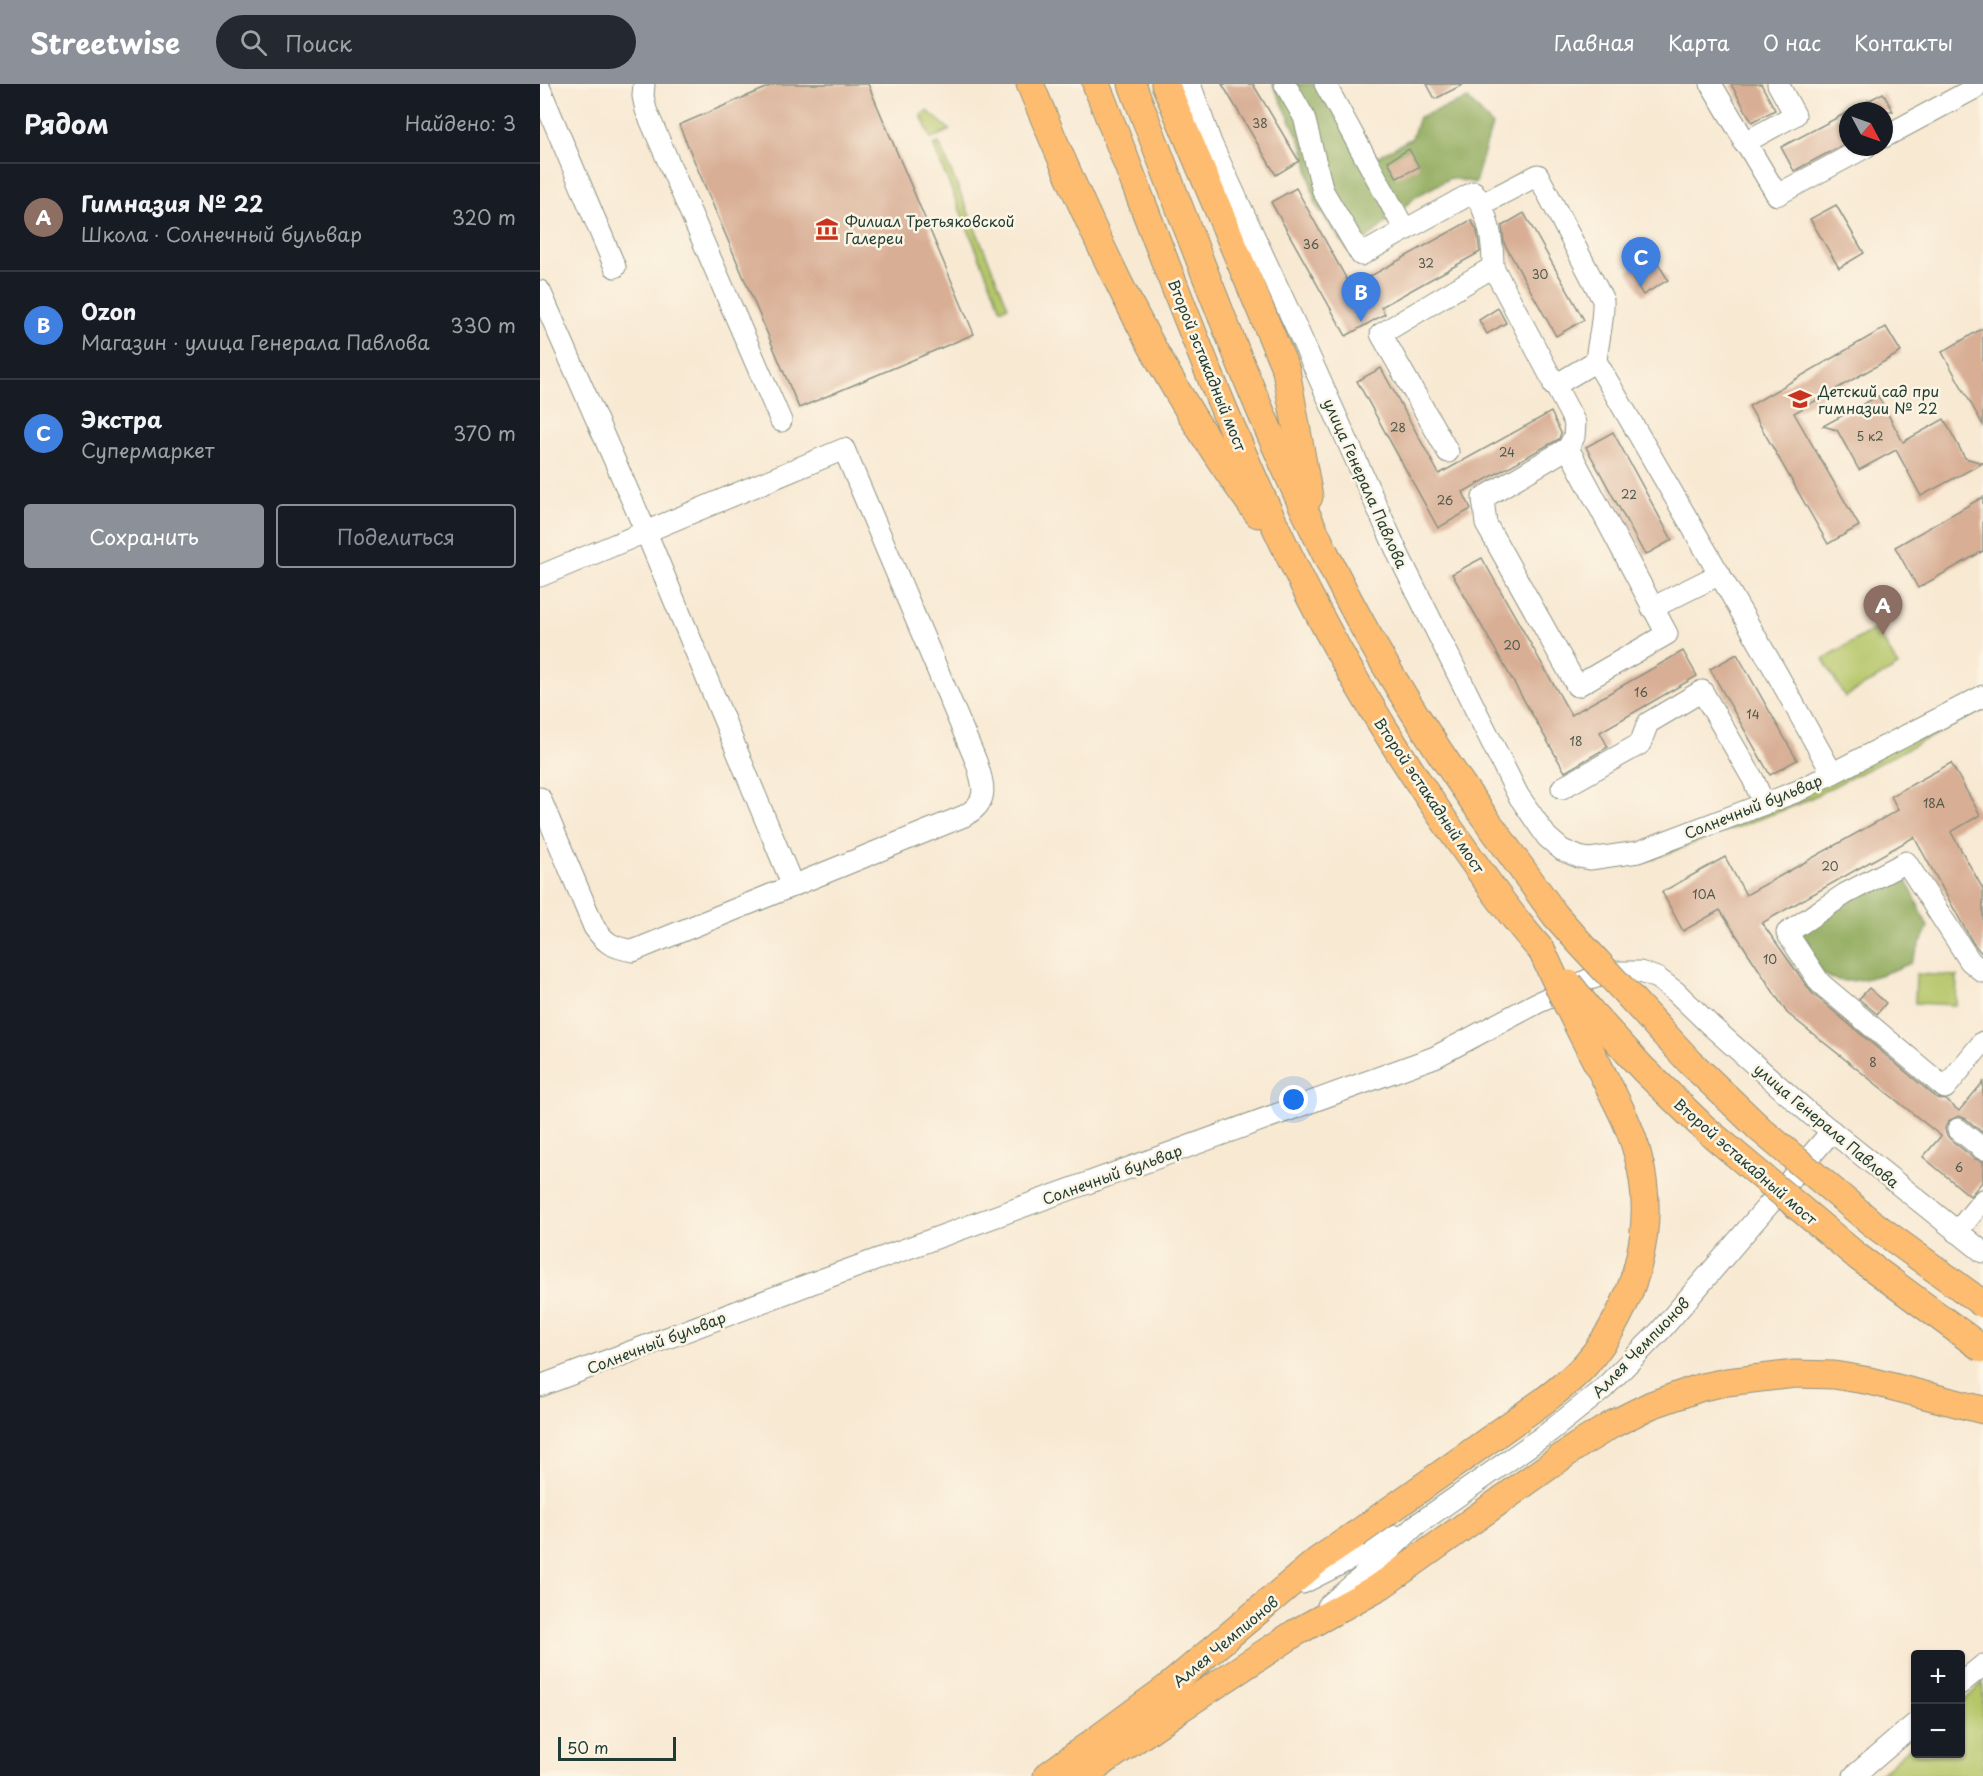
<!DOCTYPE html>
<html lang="ru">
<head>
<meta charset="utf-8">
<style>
  :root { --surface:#171b24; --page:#242831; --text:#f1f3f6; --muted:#9ea1a6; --line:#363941; --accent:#8c9099 }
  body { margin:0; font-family:"Playpen Sans",sans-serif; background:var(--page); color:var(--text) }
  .controls { position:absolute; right:18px; bottom:18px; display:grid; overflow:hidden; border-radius:6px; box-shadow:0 2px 4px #0004 }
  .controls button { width:54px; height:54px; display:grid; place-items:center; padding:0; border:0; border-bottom:2px solid var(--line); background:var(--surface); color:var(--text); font:30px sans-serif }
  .compass { position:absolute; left:1299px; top:18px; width:54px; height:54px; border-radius:50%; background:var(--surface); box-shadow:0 2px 4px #0004; rotate:131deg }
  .scale { position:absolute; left:18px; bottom:15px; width:118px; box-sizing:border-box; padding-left:6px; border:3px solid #1f3d34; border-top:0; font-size:16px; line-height:21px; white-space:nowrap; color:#1f3d34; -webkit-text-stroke:4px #fcf5e5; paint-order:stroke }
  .you { position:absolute; left:754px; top:1016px; width:21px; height:21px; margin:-15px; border:4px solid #fff; border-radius:50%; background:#1a73e8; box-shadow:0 0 0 9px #1a73e833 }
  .badge { display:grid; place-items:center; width:39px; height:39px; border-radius:50%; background:var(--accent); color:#fff; font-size:20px; font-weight:700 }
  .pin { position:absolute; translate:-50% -50px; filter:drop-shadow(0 2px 3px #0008) }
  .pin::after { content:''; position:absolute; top:32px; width:21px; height:18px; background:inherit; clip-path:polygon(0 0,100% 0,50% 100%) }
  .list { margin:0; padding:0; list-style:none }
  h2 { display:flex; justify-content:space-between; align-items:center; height:78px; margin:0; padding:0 24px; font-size:26px }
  h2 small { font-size:20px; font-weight:400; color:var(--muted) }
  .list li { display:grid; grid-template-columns:39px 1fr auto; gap:18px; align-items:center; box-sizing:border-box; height:108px; padding:0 24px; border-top:2px solid var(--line) }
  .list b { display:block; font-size:22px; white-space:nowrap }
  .list p { margin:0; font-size:20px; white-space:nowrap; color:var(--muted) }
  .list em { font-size:20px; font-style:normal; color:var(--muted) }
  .actions { display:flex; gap:12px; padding:18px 24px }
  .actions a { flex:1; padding:14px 0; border:2px solid var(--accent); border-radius:6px; text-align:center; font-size:21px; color:var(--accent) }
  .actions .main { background:var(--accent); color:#fff }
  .icon { flex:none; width:33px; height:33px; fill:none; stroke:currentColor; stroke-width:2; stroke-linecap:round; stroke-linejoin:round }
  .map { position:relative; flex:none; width:1443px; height:1692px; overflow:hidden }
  header { display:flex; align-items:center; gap:36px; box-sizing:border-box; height:84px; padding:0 30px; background:var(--accent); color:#fff }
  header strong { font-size:28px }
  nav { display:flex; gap:33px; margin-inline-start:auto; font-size:21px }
  .search { width:420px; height:54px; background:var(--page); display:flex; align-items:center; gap:15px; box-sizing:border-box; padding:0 21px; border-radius:33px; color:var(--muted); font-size:22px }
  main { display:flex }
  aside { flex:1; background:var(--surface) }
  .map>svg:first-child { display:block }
  .green { fill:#b5c669; stroke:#6a824e; stroke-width:1.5 }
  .forest { fill:#90ab5d; stroke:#587448; stroke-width:1.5 }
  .building { fill:#d8ae94 }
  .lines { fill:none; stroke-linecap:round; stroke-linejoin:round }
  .minor-casing { stroke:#8c9384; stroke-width:23 }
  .major-casing { stroke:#8c9384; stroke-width:29 }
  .minor { stroke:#fff; stroke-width:21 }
  .major { stroke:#fdbc70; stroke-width:27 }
  .major-bridge-casing { stroke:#8c9384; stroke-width:29; stroke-linecap:butt }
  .major-bridge { stroke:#fdbc70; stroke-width:27 }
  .labels { text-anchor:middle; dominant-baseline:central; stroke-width:5; stroke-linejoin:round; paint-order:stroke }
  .number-label { font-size:12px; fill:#4d594c }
  .poi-label { font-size:15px; fill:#1f3d34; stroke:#fcf5e5; text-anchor:start }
  .street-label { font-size:15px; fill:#1f3d34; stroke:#fcf5e5 }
</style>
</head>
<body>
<header>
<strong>Streetwise</strong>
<div class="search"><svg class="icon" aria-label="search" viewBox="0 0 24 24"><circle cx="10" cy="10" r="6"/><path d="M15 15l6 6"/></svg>Поиск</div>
<nav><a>Главная</a><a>Карта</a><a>О нас</a><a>Контакты</a></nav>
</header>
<main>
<aside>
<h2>Рядом<small>Найдено: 3</small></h2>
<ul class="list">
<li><span class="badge" style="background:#8d6e63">A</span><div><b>Гимназия № 22</b><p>Школа · Солнечный бульвар</p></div><em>320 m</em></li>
<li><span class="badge" style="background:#3f7fe0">B</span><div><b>Ozon</b><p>Магазин · улица Генерала Павлова</p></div><em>330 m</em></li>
<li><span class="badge" style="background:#3f7fe0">C</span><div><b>Экстра</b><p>Супермаркет</p></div><em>370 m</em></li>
</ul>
<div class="actions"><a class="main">Сохранить</a><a>Поделиться</a></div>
</aside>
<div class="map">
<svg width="1443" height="1692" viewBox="0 0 1443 1692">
  <rect width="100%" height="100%" fill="#fcf5e5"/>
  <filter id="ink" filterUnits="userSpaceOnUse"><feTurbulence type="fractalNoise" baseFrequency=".0167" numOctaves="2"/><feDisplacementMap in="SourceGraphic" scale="12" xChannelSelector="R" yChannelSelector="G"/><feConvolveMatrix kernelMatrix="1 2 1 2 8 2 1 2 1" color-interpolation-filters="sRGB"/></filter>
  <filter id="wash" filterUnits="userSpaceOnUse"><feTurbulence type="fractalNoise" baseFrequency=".008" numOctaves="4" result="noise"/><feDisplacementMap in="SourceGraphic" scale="24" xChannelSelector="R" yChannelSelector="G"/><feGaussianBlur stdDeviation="1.35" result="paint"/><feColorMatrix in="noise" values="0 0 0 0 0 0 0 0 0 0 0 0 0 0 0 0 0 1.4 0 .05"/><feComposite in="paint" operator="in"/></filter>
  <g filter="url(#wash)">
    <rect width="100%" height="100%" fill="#f8e9d3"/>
    <!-- green -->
    <g class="green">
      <path d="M 388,27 L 410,46 L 391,55 L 381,31 Z"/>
      <path d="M 399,59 L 468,222 L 461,225 L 393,61 Z"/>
      <path d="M 1336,544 L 1358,582 L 1305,613 L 1283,575 Z"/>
      <path d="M 1443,621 L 1443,626 L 1259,720 L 1106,777 L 1105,772 Z"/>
      <path d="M 1376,890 L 1417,892 L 1416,921 L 1375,919 Z"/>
      <path d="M 1443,1598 L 1443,1692 L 1338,1692 L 1375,1659 L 1376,1670 L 1420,1670 L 1421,1620 Z"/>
    </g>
    <!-- forest -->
    <g class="forest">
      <path d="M 733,0 L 776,0 L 782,10 L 837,73 L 872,54 L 879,33 L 928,15 L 952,41 L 935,99 L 910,94 L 877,112 L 810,169 L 775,120 L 764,65 Z"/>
      <path d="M 1364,790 L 1388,843 L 1371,879 C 1347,889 1301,909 1280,887 C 1266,873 1254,855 1242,840 L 1312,799 Z"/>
    </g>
    <g id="blocks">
      <!-- building -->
      <g class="building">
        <path d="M 235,0 L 328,0 L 434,250 L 259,324 L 139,41 Z"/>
        <path d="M 682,0 L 713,0 L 759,77 L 736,91 Z"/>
        <path d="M 887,0 L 924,0 L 895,15 Z"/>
        <path d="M 1191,0 L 1221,0 L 1235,26 L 1212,38 Z"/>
        <path d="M 1343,9 L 1353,27 L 1309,27 Z"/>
        <path d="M 1308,28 L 1308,58 L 1254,87 L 1241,63 Z"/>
        <path d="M 869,65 L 879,83 L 857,94 L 848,77 Z"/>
        <path d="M 756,104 L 811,203 L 931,136 L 937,147 L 940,168 L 841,223 L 845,230 L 806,252 L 731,118 Z"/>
        <path d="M 1296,121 L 1324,169 L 1299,184 L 1270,135 Z"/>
        <path d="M 984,129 L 1044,236 L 1016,252 L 964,159 L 962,142 Z"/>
        <path d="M 1113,171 L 1128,196 L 1103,211 L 1088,187 Z"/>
        <path d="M 958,224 L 966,239 L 947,250 L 939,236 Z"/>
        <path d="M 1346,243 L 1361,268 L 1254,329 L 1319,442 L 1288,460 L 1209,322 Z"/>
        <path d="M 1443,244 L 1443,341 L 1402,268 Z"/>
        <path d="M 841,284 L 899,390 L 1011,328 L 1021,349 L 1019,355 L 923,408 L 931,425 L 898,444 L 817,297 Z"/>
        <path d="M 1338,312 L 1363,358 L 1404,335 L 1425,374 L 1443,379 L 1381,412 L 1356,366 L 1319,386 L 1297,346 L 1283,342 Z"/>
        <path d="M 1073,348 L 1132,456 L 1105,471 L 1046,363 Z"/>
        <path d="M 1443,413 L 1443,467 L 1378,504 L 1355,463 Z"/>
        <path d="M 942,474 L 1031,631 L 1143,567 L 1157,592 L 1060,648 L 1068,663 L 1025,688 L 912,490 Z"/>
        <path d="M 1197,570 L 1257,676 L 1230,691 L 1170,585 Z"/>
        <path d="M 1411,679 L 1440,731 L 1411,748 L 1443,805 L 1443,871 L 1433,859 L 1374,753 L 1222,839 L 1272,909 L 1397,1014 L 1406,1016 L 1419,1027 L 1443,998 L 1443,1049 L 1426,1035 L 1419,1032 L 1408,1037 L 1405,1044 L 1406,1050 L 1410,1055 L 1435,1075 L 1443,1077 L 1443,1097 L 1430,1112 L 1383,1073 L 1401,1052 L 1247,929 L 1180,826 L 1143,847 L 1122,808 L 1185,773 L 1206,811 L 1358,726 L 1351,712 Z"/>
        <path d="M 1329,904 L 1346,919 L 1337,930 L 1319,915 Z"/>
      </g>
    </g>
  </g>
  <g filter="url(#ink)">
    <use href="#blocks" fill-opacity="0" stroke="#8c9384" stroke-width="1.5"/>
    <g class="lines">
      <!-- minor casing -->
      <g class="minor-casing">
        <g id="minor">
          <path d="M 104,0 L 103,12 L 106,26 L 241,337"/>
          <path d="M 650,0 L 671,59 L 757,245 L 859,472 L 978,711 L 1007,753 L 1022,766 L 1039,773 L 1050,775 L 1098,768 L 1258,707 L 1443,612"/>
          <path d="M 745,0 L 764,33 L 783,107 L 821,171 L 865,146"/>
          <path d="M 785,0 L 865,146 L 934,108 C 949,132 953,156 953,183 L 1035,339 L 1034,353 L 1028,364 L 943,414 L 946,440 L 1037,602 L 1127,550 L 1028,364"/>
          <path d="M 1171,0 L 1237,111 L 1326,63"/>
          <path d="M 0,5 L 75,183"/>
          <path d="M 1344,53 L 1435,4"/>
          <path d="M 1204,59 L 1255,31 L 1238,0"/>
          <path d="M 942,120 L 998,91 L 1063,216 C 1064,237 1058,256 1056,277 L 1236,588 L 1292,689"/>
          <path d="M 0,207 L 106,448 L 253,802"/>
          <path d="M 1014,302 L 1056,277"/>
          <path d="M 908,368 L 841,250 L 953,183"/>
          <path d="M 0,492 L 304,365 L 436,677 C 444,702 450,718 424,732 L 93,867 C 72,863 66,860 54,843 L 0,714"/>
          <path d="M 1112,524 L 1180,490"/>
          <path d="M 1022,704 L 1100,660 L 1108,639 L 1162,607 L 1213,695 L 1224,720"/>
          <path d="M 1443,888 L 1430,877 L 1366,778 L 1305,810 L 1247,849 L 1280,899 L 1405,1004 L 1443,958"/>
          <path d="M 1418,1045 L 1443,1065"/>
          <path d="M 1417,1148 L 1443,1116"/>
          <path d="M 0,1302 L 283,1195 L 895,973 L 997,919 L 1050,895 L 1074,888 L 1100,888 L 1117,894 L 1136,908 L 1170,941 L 1269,1029 L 1443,1168"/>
          <path d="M 763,1499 L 856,1452"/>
          <path d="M 788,1522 L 823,1492 L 875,1442 L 1009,1348 L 1063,1305 L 1121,1246 L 1292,1047"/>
          <path d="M 1420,1600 L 1443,1581"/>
          <path d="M 1314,1692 L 1376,1639"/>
        </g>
      </g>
      <!-- major casing -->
      <g class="major-casing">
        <g id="major">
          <path d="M 490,0 C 553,153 619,296 718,430"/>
          <path d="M 556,0 C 618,157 675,317 748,469 C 794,565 849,657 910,745 C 939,786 968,829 1002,867"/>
          <path d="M 592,0 C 656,165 716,333 796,491 C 838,575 889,655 943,731"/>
          <path d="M 625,0 L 746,286 L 769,413"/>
          <path d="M 507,1692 L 627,1604 L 777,1477 L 815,1451"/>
          <path d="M 543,1692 L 641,1624 L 755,1549 L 842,1501 L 1037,1362 L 1073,1340 L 1111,1321 L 1162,1303 L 1187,1298 L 1255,1290 L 1294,1291 L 1330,1297 L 1443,1326"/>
        </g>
      </g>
      <!-- minor -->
      <use href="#minor" class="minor"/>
      <!-- major -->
      <use href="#major" class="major"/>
      <!-- major-bridge casing -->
      <g class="major-bridge-casing">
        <g id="major-bridge">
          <path d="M 943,731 L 1015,831 L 1039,858 L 1150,978 L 1221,1046 L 1333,1140 L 1443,1220"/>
          <path d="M 1029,900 L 1051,928 L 1103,985 L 1162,1042 L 1318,1173 L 1443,1265"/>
          <path d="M 815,1451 L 1005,1316 C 1019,1305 1034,1294 1046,1280 C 1094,1224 1118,1145 1098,1072 C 1090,1040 1073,1011 1058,981 C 1038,943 1019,905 1002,867"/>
        </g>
      </g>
      <!-- major-bridge -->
      <use href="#major-bridge" class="major-bridge"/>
    </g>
  </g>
  <!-- icons -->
  <defs>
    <g id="museum-bare" transform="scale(1.8)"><path d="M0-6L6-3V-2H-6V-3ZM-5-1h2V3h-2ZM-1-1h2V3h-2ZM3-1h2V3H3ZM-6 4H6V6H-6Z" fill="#c8321e" stroke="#fcf5e5" stroke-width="2.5" paint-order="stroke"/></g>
    <g id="school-bare" transform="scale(1.8)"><path d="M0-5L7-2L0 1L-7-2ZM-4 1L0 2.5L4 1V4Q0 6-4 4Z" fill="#c8321e" stroke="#fcf5e5" stroke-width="2.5" paint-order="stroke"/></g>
  </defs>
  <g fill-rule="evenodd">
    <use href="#museum-bare" x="287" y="145"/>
    <use href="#school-bare" x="1260" y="315"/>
  </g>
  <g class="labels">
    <!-- number labels -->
    <g class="number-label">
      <text x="720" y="39">38</text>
      <text x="771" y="160">36</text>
      <text x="886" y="179">32</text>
      <text x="1000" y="190">30</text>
      <text x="858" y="343">28</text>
      <text x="1330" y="352">5 к2</text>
      <text x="967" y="368">24</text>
      <text x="1089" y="410">22</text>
      <text x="905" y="416">26</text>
      <text x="972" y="561">20</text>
      <text x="1101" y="608">16</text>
      <text x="1213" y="630">14</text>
      <text x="1036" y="657">18</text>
      <text x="1394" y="719">18А</text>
      <text x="1290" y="782">20</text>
      <text x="1164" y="810">10А</text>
      <text x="1230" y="875">10</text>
      <text x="1333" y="978">8</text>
      <text x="1419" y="1083">6</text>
    </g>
    <!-- poi labels -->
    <g class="poi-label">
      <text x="305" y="136">Филиал Третьяковской<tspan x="305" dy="17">Галереи</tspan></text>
      <text x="1278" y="306">Детский сад при<tspan x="1278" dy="17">гимназии № 22</tspan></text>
    </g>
    <!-- street labels -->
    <g class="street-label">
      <text transform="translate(668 281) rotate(68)">Второй эстакадный мост</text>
      <text transform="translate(826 399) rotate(66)">улица Генерала Павлова</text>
      <text transform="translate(890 711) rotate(56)">Второй эстакадный мост</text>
      <text transform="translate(1213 722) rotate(-22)">Солнечный бульвар</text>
      <text transform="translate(1287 1041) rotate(40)">улица Генерала Павлова</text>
      <text transform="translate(1206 1077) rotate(41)">Второй эстакадный мост</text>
      <text transform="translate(572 1090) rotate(-20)">Солнечный бульвар</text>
      <text transform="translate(116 1258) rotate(-21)">Солнечный бульвар</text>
      <text transform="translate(1100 1263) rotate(-46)">Аллея Чемпионов</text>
      <text transform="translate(685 1557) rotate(-40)">Аллея Чемпионов</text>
    </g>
  </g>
</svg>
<div class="controls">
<button>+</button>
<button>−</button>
</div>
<svg class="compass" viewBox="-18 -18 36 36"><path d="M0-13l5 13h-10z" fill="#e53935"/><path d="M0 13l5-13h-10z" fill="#9ea1a6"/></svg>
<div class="scale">50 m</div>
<div class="you"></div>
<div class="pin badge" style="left:1343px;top:551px;background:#8d6e63">A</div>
<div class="pin badge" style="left:821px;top:238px;background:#3f7fe0">B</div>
<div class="pin badge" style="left:1101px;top:203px;background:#3f7fe0">C</div>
</div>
</main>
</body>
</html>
